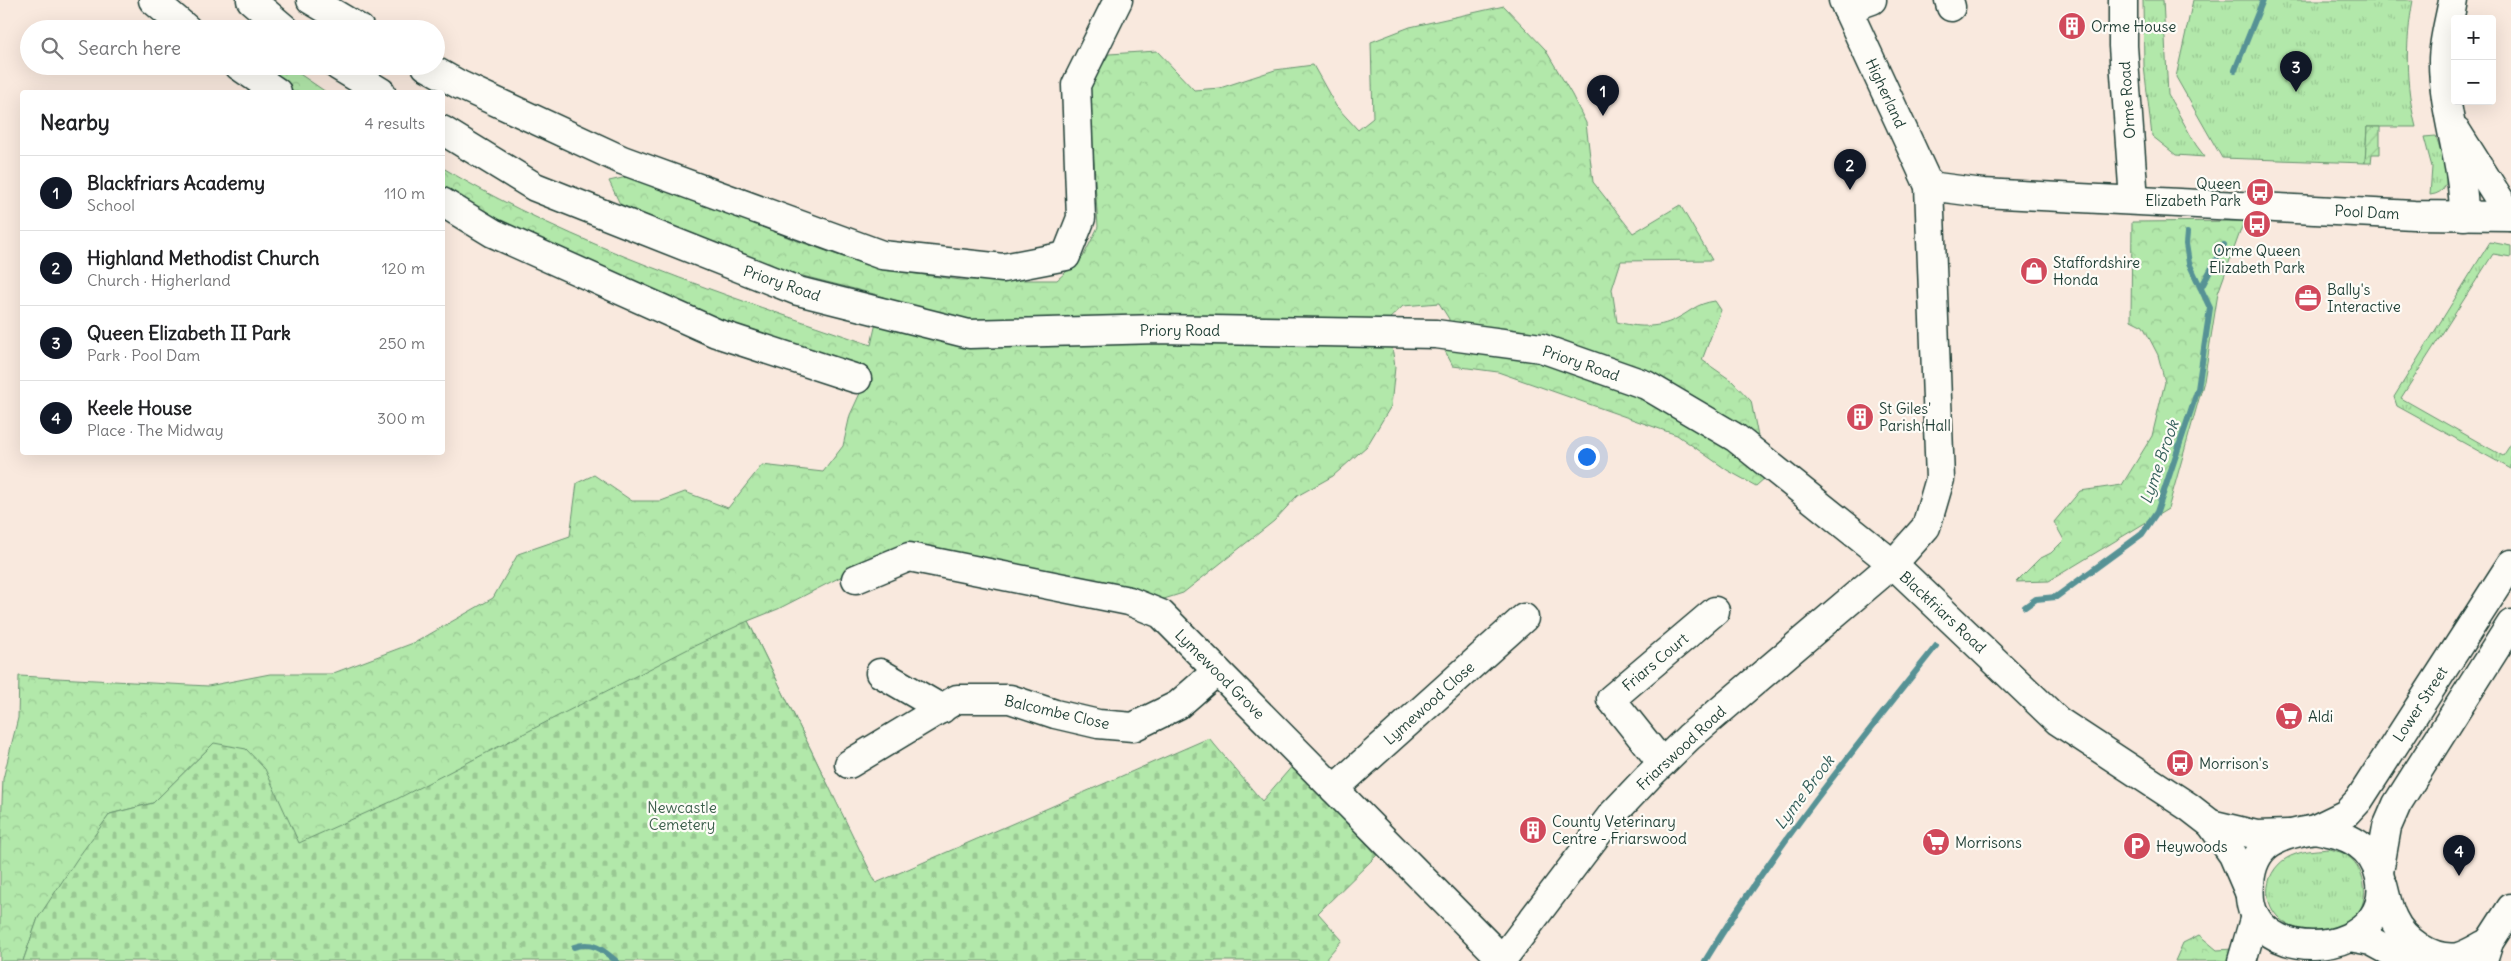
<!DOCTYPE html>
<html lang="en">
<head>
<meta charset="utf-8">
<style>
  :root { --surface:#fff; --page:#f6f6f6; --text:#202124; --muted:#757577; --line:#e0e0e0; --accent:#111827 }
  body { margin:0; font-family:Delius,sans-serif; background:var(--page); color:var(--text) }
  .controls { position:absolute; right:15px; top:15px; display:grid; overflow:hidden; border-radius:5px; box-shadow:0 5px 20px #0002 }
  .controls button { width:45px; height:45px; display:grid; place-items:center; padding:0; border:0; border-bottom:1px solid var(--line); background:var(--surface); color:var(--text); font:25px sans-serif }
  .you { position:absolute; left:1586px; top:456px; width:18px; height:18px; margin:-12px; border:4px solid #fff; border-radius:50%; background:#1a73e8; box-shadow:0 0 0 8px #1a73e833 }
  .badge { display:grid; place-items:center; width:32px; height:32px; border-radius:50%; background:var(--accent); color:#fff; font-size:16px; font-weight:700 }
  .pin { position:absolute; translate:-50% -41px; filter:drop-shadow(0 1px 2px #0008) }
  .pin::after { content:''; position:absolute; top:26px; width:18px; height:15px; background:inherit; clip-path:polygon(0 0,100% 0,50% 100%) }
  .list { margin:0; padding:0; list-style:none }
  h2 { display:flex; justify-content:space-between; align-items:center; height:65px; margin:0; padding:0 20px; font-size:21px }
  h2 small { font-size:16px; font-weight:400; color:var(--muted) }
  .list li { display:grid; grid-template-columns:32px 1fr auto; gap:15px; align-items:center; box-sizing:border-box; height:75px; padding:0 20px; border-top:1px solid var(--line) }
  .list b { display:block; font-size:19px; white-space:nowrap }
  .list p { margin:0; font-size:16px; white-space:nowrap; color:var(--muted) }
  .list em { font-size:16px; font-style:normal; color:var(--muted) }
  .icon { flex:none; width:28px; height:28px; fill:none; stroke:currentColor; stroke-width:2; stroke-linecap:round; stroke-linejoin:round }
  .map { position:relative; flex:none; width:2511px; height:961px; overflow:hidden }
  .search { position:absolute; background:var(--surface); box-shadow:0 5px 20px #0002; left:20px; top:20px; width:425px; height:55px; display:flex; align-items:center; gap:12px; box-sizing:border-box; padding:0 18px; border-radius:28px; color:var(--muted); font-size:19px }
  .panel { position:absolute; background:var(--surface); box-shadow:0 5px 20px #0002; left:20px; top:90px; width:425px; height:365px; border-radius:5px }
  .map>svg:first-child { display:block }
  .grass { fill:url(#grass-tufts); stroke:#68926f }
  .forest { fill:url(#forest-crowns); stroke:#68926f }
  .cemetery { fill:url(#cemetery-stones); stroke:#68926f }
  .garden { fill:url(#garden-furrows); stroke:#68926f }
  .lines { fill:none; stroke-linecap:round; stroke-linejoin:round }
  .stream { stroke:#569295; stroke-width:6 }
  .minor-casing { stroke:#1f3d34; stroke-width:31 }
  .major-casing { stroke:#1f3d34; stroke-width:31 }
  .highway-casing { stroke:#1f3d34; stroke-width:31 }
  .minor { stroke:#fdfcf7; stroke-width:28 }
  .major { stroke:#fdfcf7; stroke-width:28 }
  .highway { stroke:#fdfcf7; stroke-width:28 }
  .labels { text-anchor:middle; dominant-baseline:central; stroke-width:4.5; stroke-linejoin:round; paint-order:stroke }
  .poi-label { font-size:15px; fill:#1f3d34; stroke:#fdfcf7; text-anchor:start }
  .street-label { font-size:15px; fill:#1f3d34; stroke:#fdfcf7 }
  .park-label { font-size:15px; fill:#3c5f4c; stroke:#fdfcf7 }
  .water-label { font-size:16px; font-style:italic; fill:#36605c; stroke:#fdfcf7 }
</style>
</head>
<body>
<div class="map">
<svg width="2511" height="961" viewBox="0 0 2511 961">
  <defs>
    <pattern id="grass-tufts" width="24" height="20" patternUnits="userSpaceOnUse" patternTransform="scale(1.25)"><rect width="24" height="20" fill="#b2e8aa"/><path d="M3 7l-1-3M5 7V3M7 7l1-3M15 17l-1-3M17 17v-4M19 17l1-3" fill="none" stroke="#99c893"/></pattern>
    <pattern id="forest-crowns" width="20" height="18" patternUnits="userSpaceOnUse" patternTransform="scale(1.25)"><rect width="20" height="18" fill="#b2e8aa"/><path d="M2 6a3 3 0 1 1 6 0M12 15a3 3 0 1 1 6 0" fill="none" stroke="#99c893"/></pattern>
    <pattern id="cemetery-stones" width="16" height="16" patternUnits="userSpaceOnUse" patternTransform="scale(1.25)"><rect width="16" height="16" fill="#b2e8aa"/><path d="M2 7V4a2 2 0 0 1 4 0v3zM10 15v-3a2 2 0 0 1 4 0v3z" fill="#99c893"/></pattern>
    <pattern id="garden-furrows" width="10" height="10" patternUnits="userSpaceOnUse" patternTransform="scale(1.25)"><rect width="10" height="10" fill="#b2e8aa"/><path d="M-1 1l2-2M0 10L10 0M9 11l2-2" fill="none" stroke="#99c893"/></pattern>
  </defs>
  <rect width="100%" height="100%" fill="#f9e9de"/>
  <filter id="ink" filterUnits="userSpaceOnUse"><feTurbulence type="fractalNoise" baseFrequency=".02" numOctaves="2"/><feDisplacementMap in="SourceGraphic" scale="10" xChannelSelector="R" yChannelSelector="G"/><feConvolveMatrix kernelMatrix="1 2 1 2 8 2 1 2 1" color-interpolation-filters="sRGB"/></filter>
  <g filter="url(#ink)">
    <!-- grass -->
    <g class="grass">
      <path d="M 2143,0 L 2163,0 L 2168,95 L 2196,145 L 2205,157 L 2176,155 L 2152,136 L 2144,66 Z"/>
      <path d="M 2193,0 L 2413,0 C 2405,44 2405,84 2416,127 L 2367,127 L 2365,163 L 2222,158 L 2176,77 Z"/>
      <path d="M 2436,136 C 2441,154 2460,192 2430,195 L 2432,167 L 2424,137 Z"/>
      <path d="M 2490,242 L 2511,246 L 2511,257 L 2493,254 L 2401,398 L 2503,456 L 2511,444 L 2511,469 L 2397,406 L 2394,397 Z"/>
      <path d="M 2330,849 C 2336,851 2343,852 2348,856 C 2367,870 2371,904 2352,920 C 2341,930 2327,931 2313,931 C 2301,931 2289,927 2281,920 C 2257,899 2267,863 2296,854 C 2307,850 2319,850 2330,849 Z"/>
    </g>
    <!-- forest -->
    <g class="forest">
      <path d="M 1504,6 L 1545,49 L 1572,95 L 1586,123 L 1593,182 L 1633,233 L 1680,205 L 1712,260 L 1621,261 L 1612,289 L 1617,322 C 1636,327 1657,329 1676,319 C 1692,311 1695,304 1715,301 L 1721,310 L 1702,360 L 1732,381 L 1751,401 L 1766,477 L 1756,486 L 1727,470 L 1677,435 L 1498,372 L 1453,366 L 1445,351 L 1449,319 L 1439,303 L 1403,306 L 1388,320 L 1395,367 L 1391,406 L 1367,446 L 1333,476 L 1297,496 L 1274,521 L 1183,593 L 1164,599 L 922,545 L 897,548 L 778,609 L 748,621 L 829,787 L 367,926 L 214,743 L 153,803 L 110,814 L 38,918 L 23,961 L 0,961 L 0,849 L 3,779 L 18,718 L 19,676 L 208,686 L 270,674 L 331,674 L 416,642 L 493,598 L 518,554 L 570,536 L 577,483 L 594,475 L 632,501 L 661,501 L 685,492 L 728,508 L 762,465 L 823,472 L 843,446 L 850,415 L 868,376 L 852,362 L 729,324 L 596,272 L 443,193 L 443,168 C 576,247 725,295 871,345 L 882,296 L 795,274 L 729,251 L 620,204 L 609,181 L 636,175 L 792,239 L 863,264 L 902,272 L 961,280 L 1057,280 L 1083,257 L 1098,227 L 1089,87 L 1109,54 L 1157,51 L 1194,90 L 1220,88 L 1275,70 L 1313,65 L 1336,106 L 1358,130 L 1373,118 L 1371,42 L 1410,27 Z"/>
      <path d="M 251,66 L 288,66 L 326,92 L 290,92 Z"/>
      <path d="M 2244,221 L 2218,293 L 2204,381 L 2168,509 L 2049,581 L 2016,582 L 2039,559 L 2051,553 L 2064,540 L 2054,522 L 2080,491 L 2122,485 L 2152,436 L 2165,382 L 2158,355 L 2143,326 L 2131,320 L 2132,222 Z"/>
      <path d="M 2199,935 L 2217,950 L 2233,949 L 2228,961 L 2175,961 L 2183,943 Z"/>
    </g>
    <!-- cemetery -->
    <path class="cemetery" d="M 748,621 L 876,883 L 1209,738 L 1262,801 L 1294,764 L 1377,855 L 1318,913 L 1342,940 L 1324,961 L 23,961 L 38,918 L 77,859 L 110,814 L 153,803 L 214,743 L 246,749 L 265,769 L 299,843 L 395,800 L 690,648 Z"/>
    <!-- garden -->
    <path class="garden" d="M 2367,127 L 2380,127 L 2380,154 L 2372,154 L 2371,163 L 2365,163 Z"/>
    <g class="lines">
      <!-- stream -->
      <g class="stream">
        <path d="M 2235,70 L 2263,0"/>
        <path d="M 2201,288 L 2224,245"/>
        <path d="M 2025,607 L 2036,599 L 2056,597 L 2142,534 L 2157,512 L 2198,389 L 2210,308 L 2189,263 L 2186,244 L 2187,233"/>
        <path d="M 574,947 C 592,941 602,949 616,961"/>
        <path d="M 1705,961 C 1773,849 1855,748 1936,646"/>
      </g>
      <!-- minor casing -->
      <g class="minor-casing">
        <g id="minor">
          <path d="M 153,0 L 187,29"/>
          <path d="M 311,0 L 360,29"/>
          <path d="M 1949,0 L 1951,7"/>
          <path d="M 2123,0 L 2123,46 L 2134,200"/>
          <path d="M 1847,9 L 1872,0"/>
          <path d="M 239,66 L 277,92"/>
          <path d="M 426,66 L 460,85 L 622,160 L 882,255 L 1003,268 L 1066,256 L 1081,218 L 1076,85 L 1118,0"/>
          <path d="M 442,202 L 493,233 L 716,333 L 857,379"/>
          <path d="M 856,579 L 909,557 L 1129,601 L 1161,614 L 1502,959"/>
          <path d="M 880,673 L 942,709"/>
          <path d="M 1662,763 L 1611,699 L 1715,611"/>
          <path d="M 849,764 L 957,699 L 1010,699 L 1055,714 L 1098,724 L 1133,727 L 1178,705 L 1217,671"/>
          <path d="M 1334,789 L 1524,618"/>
          <path d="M 2383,885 C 2386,896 2388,908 2393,918 C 2403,940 2432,961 2458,957 C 2469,954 2479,947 2489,942"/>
          <path d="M 2350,937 L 2371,941 L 2408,961"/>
          <path d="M 2484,958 L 2489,942 L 2511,908"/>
          <path d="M 1501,961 L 1611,816 L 1648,777 L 1689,737 L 1893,564 L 1926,527 L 1940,479 L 1929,186"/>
        </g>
      </g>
      <!-- major casing -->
      <g class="major-casing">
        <g id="major">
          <path d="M 1843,0 L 1929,186 L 1983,193 L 2414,215 L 2511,216"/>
          <path d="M 2453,0 C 2450,19 2443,41 2443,61 C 2443,113 2464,164 2464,216"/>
          <path d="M 2457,132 L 2510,216"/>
        </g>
      </g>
      <!-- highway casing -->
      <g class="highway-casing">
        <g id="highway">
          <path d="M 251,0 L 285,29"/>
          <path d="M 338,66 L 381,92"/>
          <path d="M 442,130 L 535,187 L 798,291 L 969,334 L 1159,329 L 1436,334 L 1541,348 L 1646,385 L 1736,438 L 1893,564 L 2058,721 L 2189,807 L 2211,824 L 2233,855 L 2249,892"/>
          <path d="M 2211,824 L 2257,835 L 2288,834"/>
          <path d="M 2315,829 C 2330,832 2345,835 2358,844 C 2381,860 2389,894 2373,917 C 2349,953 2277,956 2255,916 C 2250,907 2249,893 2250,883 C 2253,842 2280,835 2315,829 Z"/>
          <path d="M 2315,829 L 2346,814 L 2359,800 L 2511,564"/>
          <path d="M 2379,872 L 2387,827 L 2397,804 L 2511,624"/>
          <path d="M 2242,961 L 2255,916"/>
        </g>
      </g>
      <!-- minor -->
      <use href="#minor" class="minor"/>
      <!-- major -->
      <use href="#major" class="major"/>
      <!-- highway -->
      <use href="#highway" class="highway"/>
    </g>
  </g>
  <!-- icons -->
  <defs>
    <g id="building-disc" transform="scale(1.4375)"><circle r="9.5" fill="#d1495b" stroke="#fdfcf7"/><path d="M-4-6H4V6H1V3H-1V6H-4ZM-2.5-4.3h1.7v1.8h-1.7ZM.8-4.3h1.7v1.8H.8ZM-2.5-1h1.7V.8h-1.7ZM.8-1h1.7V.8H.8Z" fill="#fff"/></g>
    <g id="bus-disc" transform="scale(1.4375)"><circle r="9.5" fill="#d1495b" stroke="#fdfcf7"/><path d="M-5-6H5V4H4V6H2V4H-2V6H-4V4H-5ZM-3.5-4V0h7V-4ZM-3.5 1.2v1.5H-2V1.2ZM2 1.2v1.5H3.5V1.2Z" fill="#fff"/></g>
    <g id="shop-disc" transform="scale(1.4375)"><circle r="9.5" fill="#d1495b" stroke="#fdfcf7"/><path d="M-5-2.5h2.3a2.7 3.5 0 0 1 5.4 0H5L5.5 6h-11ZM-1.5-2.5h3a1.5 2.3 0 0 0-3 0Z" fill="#fff"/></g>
    <g id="office-disc" transform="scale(1.4375)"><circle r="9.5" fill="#d1495b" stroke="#fdfcf7"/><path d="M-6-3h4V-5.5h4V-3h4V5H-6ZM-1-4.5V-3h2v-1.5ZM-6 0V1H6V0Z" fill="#fff"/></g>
    <g id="supermarket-disc" transform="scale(1.4375)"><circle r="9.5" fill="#d1495b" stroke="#fdfcf7"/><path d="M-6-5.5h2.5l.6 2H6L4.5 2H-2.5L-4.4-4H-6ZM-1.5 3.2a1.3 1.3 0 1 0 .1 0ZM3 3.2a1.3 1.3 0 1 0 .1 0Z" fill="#fff"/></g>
    <g id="parking-disc" transform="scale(1.4375)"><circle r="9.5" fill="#d1495b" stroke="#fdfcf7"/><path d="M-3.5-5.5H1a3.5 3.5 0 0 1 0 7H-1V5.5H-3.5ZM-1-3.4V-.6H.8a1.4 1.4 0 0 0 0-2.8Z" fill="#fff"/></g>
  </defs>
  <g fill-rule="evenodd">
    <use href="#building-disc" x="2072" y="26"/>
    <use href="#bus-disc" x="2260" y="192"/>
    <use href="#bus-disc" x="2257" y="224"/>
    <use href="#shop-disc" x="2034" y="271"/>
    <use href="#office-disc" x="2308" y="298"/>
    <use href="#building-disc" x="1860" y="417"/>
    <use href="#supermarket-disc" x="2289" y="716"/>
    <use href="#bus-disc" x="2180" y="763"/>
    <use href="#building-disc" x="1533" y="830"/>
    <use href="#supermarket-disc" x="1936" y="842"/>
    <use href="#parking-disc" x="2137" y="846"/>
  </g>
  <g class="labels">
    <!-- poi labels -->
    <g class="poi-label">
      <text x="2091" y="26">Orme House</text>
      <text x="2241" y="183" text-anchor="end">Queen<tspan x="2241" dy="17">Elizabeth Park</tspan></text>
      <text x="2257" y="250" text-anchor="middle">Orme Queen<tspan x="2257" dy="17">Elizabeth Park</tspan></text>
      <text x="2053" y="262">Staffordshire<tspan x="2053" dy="17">Honda</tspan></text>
      <text x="2327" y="289">Bally's<tspan x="2327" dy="17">Interactive</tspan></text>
      <text x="1879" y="408">St Giles'<tspan x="1879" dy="17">Parish Hall</tspan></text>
      <text x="2308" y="716">Aldi</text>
      <text x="2199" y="763">Morrison's</text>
      <text x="1552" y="821">County Veterinary<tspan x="1552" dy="17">Centre - Friarswood</tspan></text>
      <text x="1955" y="842">Morrisons</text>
      <text x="2156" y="846">Heywoods</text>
    </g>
    <!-- street labels -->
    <g class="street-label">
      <text transform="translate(1886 93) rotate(65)">Higherland</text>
      <text transform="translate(2127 100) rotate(-94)">Orme Road</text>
      <text transform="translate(2367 212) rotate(3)">Pool Dam</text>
      <text transform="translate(782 283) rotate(19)">Priory Road</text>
      <text x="1180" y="330">Priory Road</text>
      <text transform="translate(1581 363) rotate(19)">Priory Road</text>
      <text transform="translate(1943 612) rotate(43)">Blackfriars Road</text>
      <text transform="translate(1655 662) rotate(-40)">Friars Court</text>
      <text transform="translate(1220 674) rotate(45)">Lymewood Grove</text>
      <text transform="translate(1429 703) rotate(-42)">Lymewood Close</text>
      <text transform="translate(2420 704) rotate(-57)">Lower Street</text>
      <text transform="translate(1057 712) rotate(13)">Balcombe Close</text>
      <text transform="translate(1681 748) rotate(-43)">Friarswood Road</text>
    </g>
    <!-- park labels -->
    <g class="park-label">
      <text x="682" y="807">Newcastle<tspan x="682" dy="17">Cemetery</tspan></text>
    </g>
    <!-- water labels -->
    <g class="water-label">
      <text transform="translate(2159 462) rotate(-71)">Lyme Brook</text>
      <text transform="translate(1804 792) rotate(-53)">Lyme Brook</text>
    </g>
  </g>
</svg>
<div class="controls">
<button>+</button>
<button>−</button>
</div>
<div class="you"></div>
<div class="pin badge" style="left:1603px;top:116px">1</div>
<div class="pin badge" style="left:1850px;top:190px">2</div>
<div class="pin badge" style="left:2296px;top:92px">3</div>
<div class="pin badge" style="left:2459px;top:876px">4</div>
<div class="search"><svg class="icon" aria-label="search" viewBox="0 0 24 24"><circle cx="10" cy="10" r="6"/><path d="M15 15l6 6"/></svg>Search here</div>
<section class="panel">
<h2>Nearby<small>4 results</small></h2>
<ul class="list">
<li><span class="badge">1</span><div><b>Blackfriars Academy</b><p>School</p></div><em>110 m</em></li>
<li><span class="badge">2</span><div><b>Highland Methodist Church</b><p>Church · Higherland</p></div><em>120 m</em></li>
<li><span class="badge">3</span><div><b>Queen Elizabeth II Park</b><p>Park · Pool Dam</p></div><em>250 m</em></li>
<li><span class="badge">4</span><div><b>Keele House</b><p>Place · The Midway</p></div><em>300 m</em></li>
</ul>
</section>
</div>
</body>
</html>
